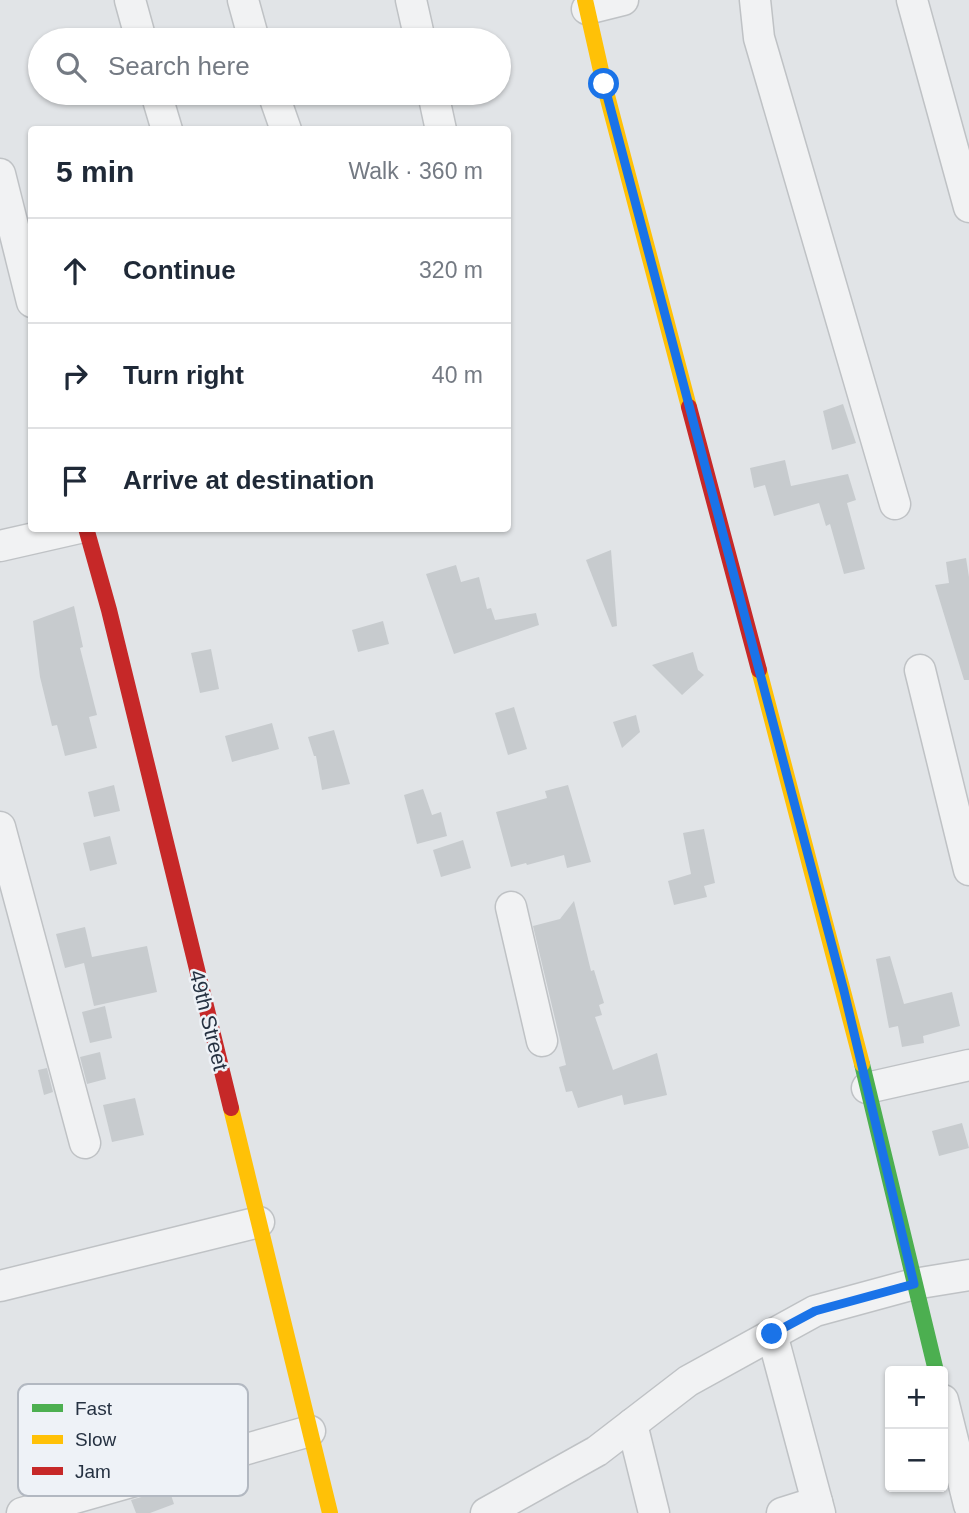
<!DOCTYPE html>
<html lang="en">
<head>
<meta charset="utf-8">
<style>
  :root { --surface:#fff; --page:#f6f6f7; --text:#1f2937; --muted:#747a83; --line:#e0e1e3 }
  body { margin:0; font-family:Helvetica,sans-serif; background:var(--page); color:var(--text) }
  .controls { position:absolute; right:21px; bottom:21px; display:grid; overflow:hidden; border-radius:7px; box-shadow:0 2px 5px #0004 }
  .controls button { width:63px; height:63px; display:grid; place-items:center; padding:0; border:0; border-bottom:2px solid var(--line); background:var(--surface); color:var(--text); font:35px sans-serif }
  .stop { position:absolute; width:21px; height:21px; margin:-16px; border:5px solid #1a73e8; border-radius:50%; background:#fff }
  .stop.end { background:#1a73e8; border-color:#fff; box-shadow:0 2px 7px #0008 }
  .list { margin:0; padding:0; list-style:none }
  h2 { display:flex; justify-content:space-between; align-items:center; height:91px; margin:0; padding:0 28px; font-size:30px }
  h2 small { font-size:23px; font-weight:400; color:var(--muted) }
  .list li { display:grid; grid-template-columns:46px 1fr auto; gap:21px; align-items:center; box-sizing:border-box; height:105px; padding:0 28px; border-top:2px solid var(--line) }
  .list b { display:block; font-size:26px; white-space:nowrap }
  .list em { font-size:23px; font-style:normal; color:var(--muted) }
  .icon { flex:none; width:38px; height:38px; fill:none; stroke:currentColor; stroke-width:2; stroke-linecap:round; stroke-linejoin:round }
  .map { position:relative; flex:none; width:969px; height:1513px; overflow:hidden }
  .search { position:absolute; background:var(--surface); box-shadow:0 2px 5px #0004; left:28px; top:28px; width:483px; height:77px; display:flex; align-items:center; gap:18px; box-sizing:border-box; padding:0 24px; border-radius:38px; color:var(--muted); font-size:26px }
  .panel { position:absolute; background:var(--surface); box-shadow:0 2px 5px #0004; left:28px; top:126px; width:483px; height:406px; border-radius:7px }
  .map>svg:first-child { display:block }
  .building { fill:#c7cbce }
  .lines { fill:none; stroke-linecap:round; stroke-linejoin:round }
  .street-casing { stroke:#bfc2c5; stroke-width:33 }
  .street { stroke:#f1f2f3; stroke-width:30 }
  .fast { stroke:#4caf50; stroke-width:16 }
  .slow { stroke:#ffc107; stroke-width:16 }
  .jam { stroke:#c62828; stroke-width:16 }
  .route { stroke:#1a73e8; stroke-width:9 }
  .labels { text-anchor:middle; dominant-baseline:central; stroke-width:5; stroke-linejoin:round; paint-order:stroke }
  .street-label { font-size:21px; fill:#263242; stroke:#eef2f7 }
  .key { fill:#eef2f7; stroke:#b2b8c1; stroke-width:2 }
  .key-label { font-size:19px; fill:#263242 }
</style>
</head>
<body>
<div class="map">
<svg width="969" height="1513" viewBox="0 0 969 1513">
  <rect width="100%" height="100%" fill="#e1e4e7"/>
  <!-- building -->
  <g class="building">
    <path d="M 843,404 L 856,443 L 832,450 L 823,411 Z"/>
    <path d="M 785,460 L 791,486 L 848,474 L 856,500 L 847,503 L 865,569 L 844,574 L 830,524 L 826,526 L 819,503 L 774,516 L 765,485 L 754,488 L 750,468 Z"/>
    <path d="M 611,550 L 617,626 L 612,627 L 586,560 Z"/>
    <path d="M 966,558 L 969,577 L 969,680 L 964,680 L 935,585 L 949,583 L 946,562 Z"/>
    <path d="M 456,565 L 461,582 L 479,577 L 487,609 L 491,608 L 495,620 L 536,613 L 539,625 L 454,654 L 426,574 Z"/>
    <path d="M 74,606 L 83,647 L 80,648 L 97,715 L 89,717 L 97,748 L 65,756 L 57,725 L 52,726 L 40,677 L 33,621 Z"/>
    <path d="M 383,621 L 389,644 L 358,652 L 352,630 Z"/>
    <path d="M 211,649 L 219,689 L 200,693 L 191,653 Z"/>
    <path d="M 693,652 L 698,670 L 704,675 L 682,695 L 652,665 Z"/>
    <path d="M 514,707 L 527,749 L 508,755 L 495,713 Z"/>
    <path d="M 636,715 L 640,732 L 622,748 L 613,722 Z"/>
    <path d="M 272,723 L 279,749 L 232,762 L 225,736 Z"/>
    <path d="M 334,730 L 350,784 L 322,790 L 316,756 L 314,756 L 308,737 Z"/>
    <path d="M 114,785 L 120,811 L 94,817 L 88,792 Z"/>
    <path d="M 568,785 L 591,862 L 567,868 L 564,855 L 527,865 L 526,863 L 511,867 L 496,812 L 547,798 L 545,791 Z"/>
    <path d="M 423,789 L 432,815 L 441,812 L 447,836 L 417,844 L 404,795 Z"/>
    <path d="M 704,829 L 715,883 L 704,886 L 707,897 L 674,905 L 668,881 L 691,874 L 683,833 Z"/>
    <path d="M 110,836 L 117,864 L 90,871 L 83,843 Z"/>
    <path d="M 463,840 L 471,868 L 441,877 L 433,850 Z"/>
    <path d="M 574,901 L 591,971 L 594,970 L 604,1003 L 599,1005 L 602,1015 L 595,1017 L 613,1070 L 657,1053 L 667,1095 L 624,1105 L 622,1095 L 578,1108 L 572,1091 L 566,1092 L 559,1067 L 566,1065 L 533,926 L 560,919 Z"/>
    <path d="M 85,927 L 92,957 L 147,946 L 157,992 L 94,1006 L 84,963 L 65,968 L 56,934 Z"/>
    <path d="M 890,956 L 904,1004 L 952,992 L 960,1026 L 923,1036 L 924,1043 L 902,1047 L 898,1026 L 889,1028 L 876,959 Z"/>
    <path d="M 105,1006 L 112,1038 L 90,1043 L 82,1012 Z"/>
    <path d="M 100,1052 L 106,1079 L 87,1084 L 80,1057 Z"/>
    <path d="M 47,1068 L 53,1092 L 44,1095 L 38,1070 Z"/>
    <path d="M 135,1098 L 144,1135 L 112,1142 L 103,1105 Z"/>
    <path d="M 962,1123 L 969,1148 L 939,1156 L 932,1131 Z"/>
    <path d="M 169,1489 L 174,1504 L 150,1513 L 136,1513 L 131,1500 Z"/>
  </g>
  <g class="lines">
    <!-- street casing -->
    <g class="street-casing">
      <g id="street">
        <path d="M 130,0 L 141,40"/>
        <path d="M 243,0 L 254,40"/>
        <path d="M 411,0 L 420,40"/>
        <path d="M 755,0 L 759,38 L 764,55 L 895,504"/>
        <path d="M 912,0 L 969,207"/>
        <path d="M 587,9 L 623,0"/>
        <path d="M 156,93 L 167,130"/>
        <path d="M 273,93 L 286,130"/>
        <path d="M 433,93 L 441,130"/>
        <path d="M 0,174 L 32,302"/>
        <path d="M 0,546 L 79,528"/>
        <path d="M 920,670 L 969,870"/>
        <path d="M 0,827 L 85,1143"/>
        <path d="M 511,907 L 542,1041"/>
        <path d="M 867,1088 L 969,1065"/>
        <path d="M 0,1286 L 259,1222"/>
        <path d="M 772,1334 L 820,1513"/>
        <path d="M 943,1400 L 969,1505"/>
        <path d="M 632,1424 L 654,1513"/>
        <path d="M 22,1513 L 310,1431"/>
        <path d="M 486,1513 L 597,1451 L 688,1381 L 815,1311 L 914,1284 L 969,1275"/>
        <path d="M 782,1513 L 817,1502"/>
      </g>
    </g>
    <!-- street -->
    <use href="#street" class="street"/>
    <!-- fast -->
    <path class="fast" d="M 862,1064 L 936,1371"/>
    <!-- slow -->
    <g class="slow">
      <path d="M 585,0 L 604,84 L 689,407"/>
      <path d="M 759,670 L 862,1064"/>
      <path d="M 231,1108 L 330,1513"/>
    </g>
    <!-- jam -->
    <g class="jam">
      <path d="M 689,407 L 759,670"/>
      <path d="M 86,528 L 109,610 L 231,1108"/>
    </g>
  </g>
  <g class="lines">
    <!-- route -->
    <path class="route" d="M 604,84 L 844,991 L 914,1284 L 815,1311 L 772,1334"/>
  </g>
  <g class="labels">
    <!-- street labels -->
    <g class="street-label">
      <text transform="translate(209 1020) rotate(76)">49th Street</text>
    </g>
  </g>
  <!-- legend -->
  <rect x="18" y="1384" width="230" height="112" rx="10" class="key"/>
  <rect x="32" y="1404" width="31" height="8" fill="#4caf50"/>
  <rect x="32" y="1435" width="31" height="9" fill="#ffc107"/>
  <rect x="32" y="1467" width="31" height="8" fill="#c62828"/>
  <g class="key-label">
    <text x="75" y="1415">Fast</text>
    <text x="75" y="1446">Slow</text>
    <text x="75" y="1478">Jam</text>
  </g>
</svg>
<div class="controls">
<button>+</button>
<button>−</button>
</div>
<div class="stop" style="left:604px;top:84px"></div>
<div class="stop end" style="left:772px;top:1334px"></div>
<div class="search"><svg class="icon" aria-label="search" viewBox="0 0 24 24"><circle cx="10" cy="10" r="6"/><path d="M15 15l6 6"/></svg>Search here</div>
<section class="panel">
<h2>5 min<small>Walk · 360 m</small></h2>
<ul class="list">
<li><svg class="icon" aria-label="ahead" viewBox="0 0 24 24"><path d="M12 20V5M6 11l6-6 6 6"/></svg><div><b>Continue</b></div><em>320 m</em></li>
<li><svg class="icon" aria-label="right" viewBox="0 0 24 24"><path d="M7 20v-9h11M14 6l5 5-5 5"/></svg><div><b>Turn right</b></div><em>40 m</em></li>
<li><svg class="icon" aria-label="arrive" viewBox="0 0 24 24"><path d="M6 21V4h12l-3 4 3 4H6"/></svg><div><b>Arrive at destination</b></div></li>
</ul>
</section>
</div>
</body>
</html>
